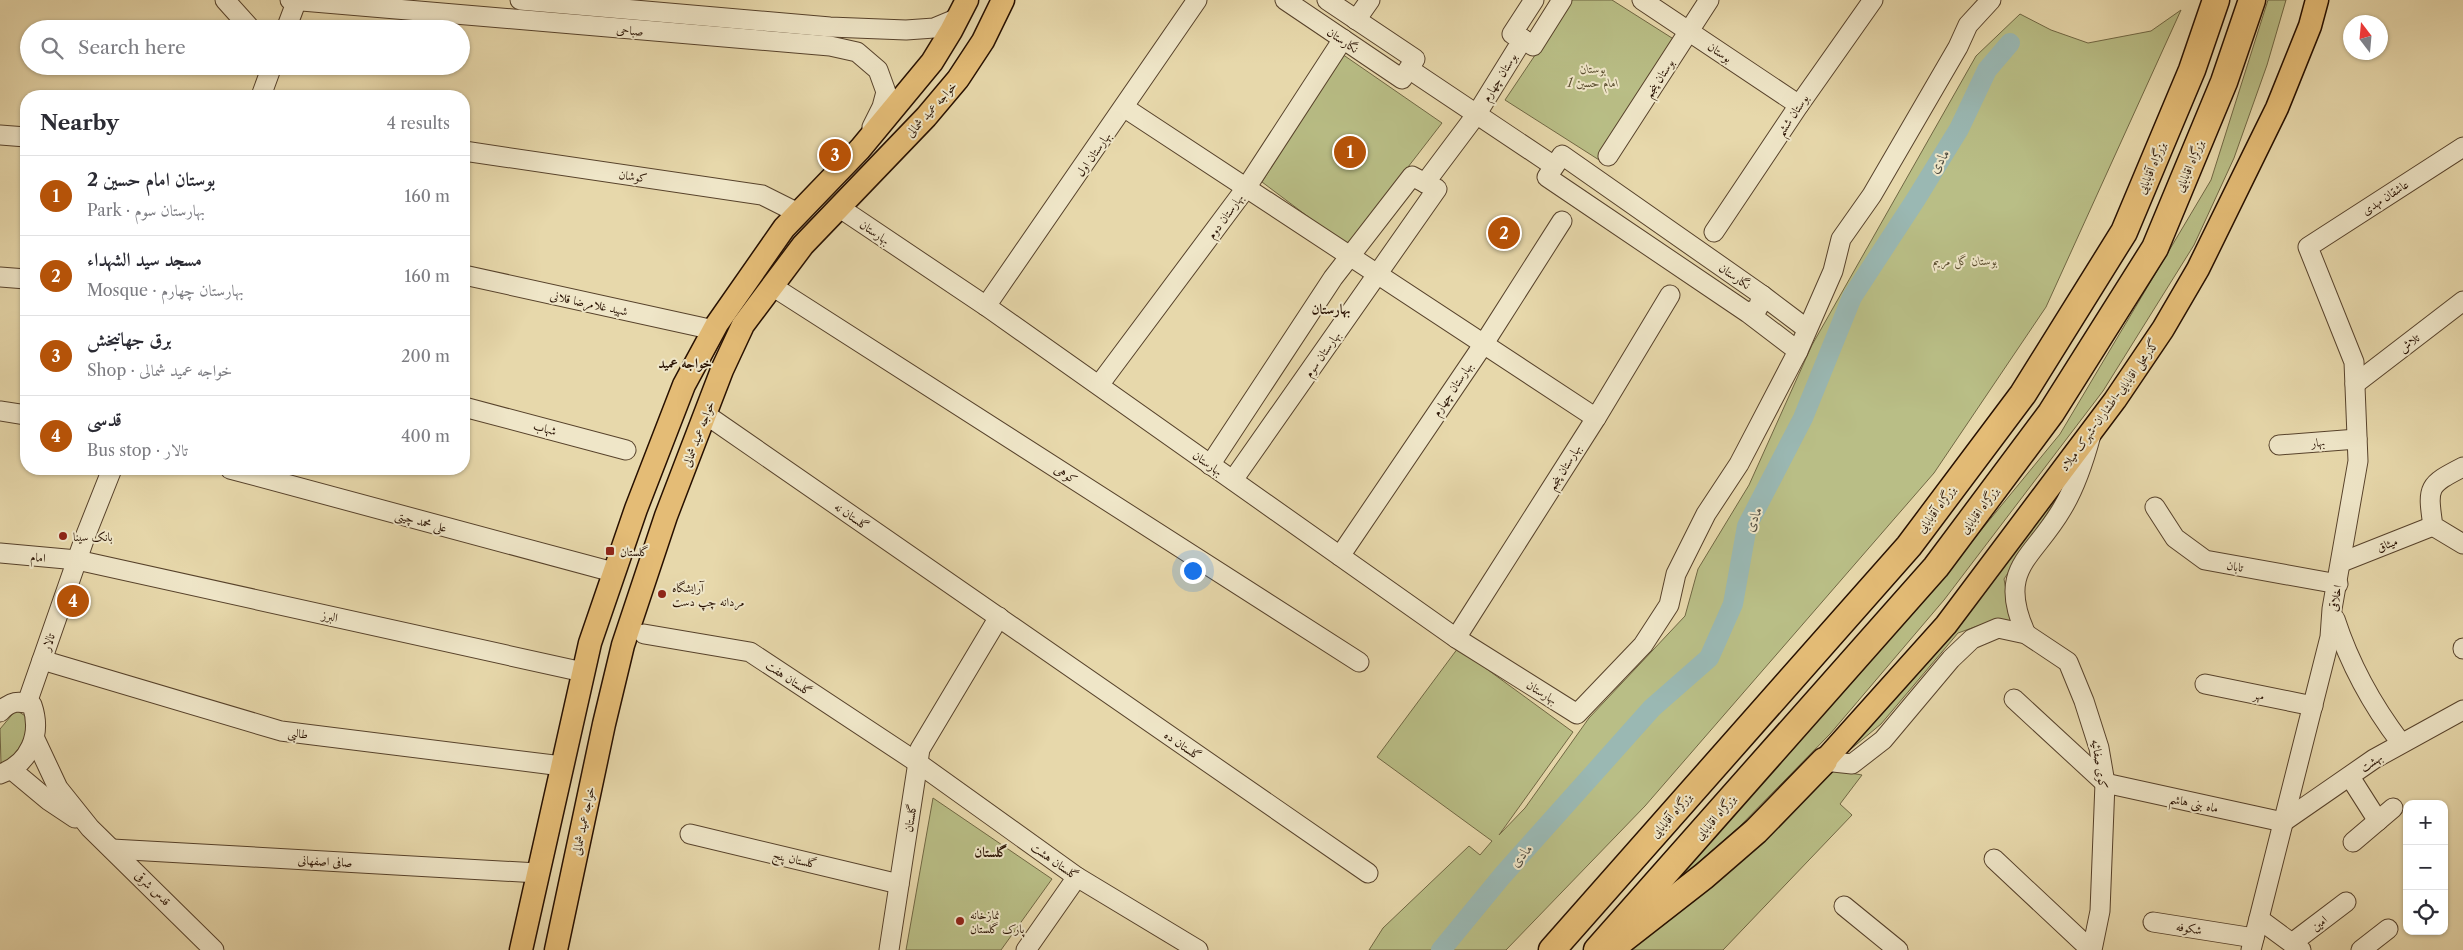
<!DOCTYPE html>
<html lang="en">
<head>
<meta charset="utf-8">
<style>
  :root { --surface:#fff; --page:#f7f7f7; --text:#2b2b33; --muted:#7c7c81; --line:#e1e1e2; --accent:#b45309 }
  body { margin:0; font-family:"Libre Caslon Text",Amiri,serif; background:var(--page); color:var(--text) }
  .controls { position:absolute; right:15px; bottom:15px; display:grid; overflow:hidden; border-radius:10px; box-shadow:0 1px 4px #0004 }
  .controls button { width:45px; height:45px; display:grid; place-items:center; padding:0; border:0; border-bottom:1px solid var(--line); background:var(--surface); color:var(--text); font:25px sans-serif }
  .compass { position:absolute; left:2343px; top:15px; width:45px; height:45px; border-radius:50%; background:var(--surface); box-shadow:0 1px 4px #0004; rotate:344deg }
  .you { position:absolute; left:1192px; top:570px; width:18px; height:18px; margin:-12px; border:4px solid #fff; border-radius:50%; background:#1a73e8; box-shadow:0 0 0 8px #1a73e833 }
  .badge { display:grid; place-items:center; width:32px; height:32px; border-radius:50%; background:var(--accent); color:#fff; font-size:16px; font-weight:700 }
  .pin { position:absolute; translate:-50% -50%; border:2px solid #fff; box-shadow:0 1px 5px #0006 }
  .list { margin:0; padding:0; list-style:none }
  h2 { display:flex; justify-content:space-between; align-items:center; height:65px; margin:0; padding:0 20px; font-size:21px }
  h2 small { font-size:16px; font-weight:400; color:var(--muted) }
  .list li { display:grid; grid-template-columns:32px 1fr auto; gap:15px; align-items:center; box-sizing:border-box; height:80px; padding:0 20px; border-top:1px solid var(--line) }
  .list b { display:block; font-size:19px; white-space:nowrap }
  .list p { margin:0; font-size:16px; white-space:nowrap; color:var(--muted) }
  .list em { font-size:16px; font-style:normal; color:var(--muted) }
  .icon { flex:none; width:28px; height:28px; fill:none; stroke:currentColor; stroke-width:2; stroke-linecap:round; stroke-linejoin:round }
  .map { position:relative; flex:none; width:2463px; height:950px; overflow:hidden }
  .search { position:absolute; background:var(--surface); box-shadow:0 1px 4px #0004; left:20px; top:20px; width:450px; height:55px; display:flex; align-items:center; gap:12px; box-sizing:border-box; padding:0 18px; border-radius:28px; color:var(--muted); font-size:19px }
  .panel { position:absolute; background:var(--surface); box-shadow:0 1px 4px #0004; left:20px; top:90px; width:450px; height:385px; border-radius:20px }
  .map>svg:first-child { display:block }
  .green { fill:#b9be86; stroke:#706743 }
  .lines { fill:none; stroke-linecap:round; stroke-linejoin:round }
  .canal { stroke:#9ab8b3; stroke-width:20 }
  .minor-casing { stroke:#57422b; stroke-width:21 }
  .major-casing { stroke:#271000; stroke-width:25 }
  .highway-casing { stroke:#271000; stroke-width:29 }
  .minor { stroke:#efe6c8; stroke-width:19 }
  .major { stroke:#e4bc76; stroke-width:22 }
  .highway { stroke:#e4bc76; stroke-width:26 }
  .poi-dot { fill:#8f2418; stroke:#efe6c8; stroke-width:2 }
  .labels { text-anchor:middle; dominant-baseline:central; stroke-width:4; stroke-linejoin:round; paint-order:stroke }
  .street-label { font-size:12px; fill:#271000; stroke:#efe6c8 }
  .park-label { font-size:12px; font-style:italic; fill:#5a4d2f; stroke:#efe6c8 }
  .poi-label { font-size:12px; fill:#271000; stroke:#efe6c8; text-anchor:start }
  .water-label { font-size:14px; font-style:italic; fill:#4f4b3f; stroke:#efe6c8 }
  .neighbourhood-label { font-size:14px; font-weight:bold; fill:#271000; stroke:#efe6c8 }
</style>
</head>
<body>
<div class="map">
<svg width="2463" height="950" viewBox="0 0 2463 950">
  <rect width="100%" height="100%" fill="#e7d8ab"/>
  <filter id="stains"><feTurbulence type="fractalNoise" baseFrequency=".004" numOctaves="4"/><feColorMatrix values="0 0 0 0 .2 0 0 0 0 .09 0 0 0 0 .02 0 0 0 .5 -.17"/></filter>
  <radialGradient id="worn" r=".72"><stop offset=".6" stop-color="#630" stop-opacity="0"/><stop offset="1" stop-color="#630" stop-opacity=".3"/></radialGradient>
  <!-- green -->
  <g class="green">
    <path d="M 1572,0 L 1612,0 L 1683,45 L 1607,165 L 1505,100 Z"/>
    <path d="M 2268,0 L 2286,0 L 2267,65 L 2234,158 L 2194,245 L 2103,391 L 1944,600 L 1830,734 L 1739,827 L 1664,893 L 1946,573 L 2060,434 L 2211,180 Z"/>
    <path d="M 2181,10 L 2046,307 L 1934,473 L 1645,806 L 1506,950 L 1369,950 L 1383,928 L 1469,846 L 1480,855 L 1492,841 L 1377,757 L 1458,648 L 1573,732 L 1499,835 L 1525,808 L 1589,718 L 1685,616 L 1698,569 L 1749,485 L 1812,345 L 1976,56 L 2020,14 L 2051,30 L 2088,43 L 2151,31 Z"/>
    <path d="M 1342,54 L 1442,123 L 1347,246 L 1262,182 Z"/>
    <path d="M 2067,483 L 2004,579 L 2012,623 L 1983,624 L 1958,633 L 1881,724 L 1845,754 Z"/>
    <path d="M 16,710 L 30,719 C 25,740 20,753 1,764 L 0,729 Z"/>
    <path d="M 1826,769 L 1862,775 L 1840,804 L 1852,815 L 1723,950 L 1619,950 Z"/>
    <path d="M 933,798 L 1052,879 L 1001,950 L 906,950 Z"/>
  </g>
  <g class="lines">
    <!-- canal -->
    <path class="canal" d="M 1441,950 L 1502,876 L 1652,708 L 1709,658 L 1733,604 L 1747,526 L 1803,418 L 1852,297 L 1916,199 L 1959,129 L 1987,70 L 2010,43"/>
    <!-- minor casing -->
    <g class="minor-casing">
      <g id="minor">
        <path d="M 225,0 L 251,29"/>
        <path d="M 290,0 L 830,46 L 857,52 L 878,70 L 886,92 L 882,107 L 872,127"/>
        <path d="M 520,0 L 830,27 L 906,30 L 934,28 L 958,18"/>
        <path d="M 1285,0 L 1402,79 L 1415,59 L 1327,0"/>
        <path d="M 1642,0 L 1799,105"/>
        <path d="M 1356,20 L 1370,0"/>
        <path d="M 286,29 L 297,0"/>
        <path d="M 1523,39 L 1533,46 L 1562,0"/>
        <path d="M 1409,69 L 1554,166"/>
        <path d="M 261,96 L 272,66"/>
        <path d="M 1125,108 L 1596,418"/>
        <path d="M 0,135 L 26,137"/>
        <path d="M 464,151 L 762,195 L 798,213"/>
        <path d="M 1608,156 L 1709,0"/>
        <path d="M 840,208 L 986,306 L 1456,638 L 1577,714 L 1643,645 L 1669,605 L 1676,574 L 1706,514 L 1739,464 L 1798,351 L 1833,271 L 1841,239 L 1872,195 L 1958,47 L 1968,25 L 1991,0"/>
        <path d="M 1714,232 L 1799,105 L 1873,0"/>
        <path d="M 464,275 L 714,330"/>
        <path d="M 0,277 L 26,279"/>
        <path d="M 772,286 L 1359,662"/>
        <path d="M 1762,295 L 1807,329"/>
        <path d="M 986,306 L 1197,0"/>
        <path d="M 1748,313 L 1758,308 L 1762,295 L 1562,155 L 1547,177 L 1748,313 L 1798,351"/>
        <path d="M 2355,384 L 2463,301"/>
        <path d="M 1099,385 L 1246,188 L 1343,39"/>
        <path d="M 464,407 L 626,450"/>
        <path d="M 0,411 L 26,415"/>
        <path d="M 705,414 L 1368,873"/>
        <path d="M 2279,445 L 2357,439"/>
        <path d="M 1210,465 L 1333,278 L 1412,176 L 1425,183"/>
        <path d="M 2463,467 C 2428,485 2427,486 2433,526 L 2463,544"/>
        <path d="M 230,469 L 613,572"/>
        <path d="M 1233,480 L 1437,189 L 1425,183 L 1476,115 L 1523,39 L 1512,34 L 1534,0"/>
        <path d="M 2155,507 L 2175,538 L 2205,560 L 2338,584"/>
        <path d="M 0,553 L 77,560 L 583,672"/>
        <path d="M 1340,556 L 1483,345 L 1562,221"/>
        <path d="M 2342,562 L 2433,526"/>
        <path d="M 2335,619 C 2350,665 2372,705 2401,743"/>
        <path d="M 644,634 L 750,652 L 918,763 L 1077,877 L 1198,950"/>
        <path d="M 2026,634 C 1996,568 2033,559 2062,509 C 2076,486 2084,461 2091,435"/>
        <path d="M 1456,638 L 1596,418 L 1670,295"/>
        <path d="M 2463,648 L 2463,649"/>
        <path d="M 42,660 L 281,731 L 562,766"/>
        <path d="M 2205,684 L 2313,706"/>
        <path d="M 2014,699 L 2105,783 L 2283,822 L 2374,759 L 2463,710"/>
        <path d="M 27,703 L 85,537 L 112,469"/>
        <path d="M 0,712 C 10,701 19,700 32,705 C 42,734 30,764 0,774"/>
        <path d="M 35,739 L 58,788 L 90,828 L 214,950"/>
        <path d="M 1824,761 L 1852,764 L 1883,740 L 1951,659 L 1972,639 L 1998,628 L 2026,634 L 2068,662 L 2084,701 L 2099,748 L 2105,783 L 2100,911 L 2092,950"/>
        <path d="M 12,770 L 48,800 L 75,818"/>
        <path d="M 2350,777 L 2378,821"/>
        <path d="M 690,834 L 899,884"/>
        <path d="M 2353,842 L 2393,808"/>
        <path d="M 112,849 L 538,873"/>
        <path d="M 1994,859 L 2091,950"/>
        <path d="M 1844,906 L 1898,950"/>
        <path d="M 2259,919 L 2301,950"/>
        <path d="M 2153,922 L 2254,938"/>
        <path d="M 2292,943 L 2346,902"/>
        <path d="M 889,950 L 920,749 L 999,617"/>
        <path d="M 1026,950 L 1077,877"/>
        <path d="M 2251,950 L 2330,637 L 2332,609 L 2358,461 L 2354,362 L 2308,247 L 2463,147"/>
        <path d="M 2361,950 L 2388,929"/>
      </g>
    </g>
    <!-- major casing -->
    <g class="major-casing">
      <g id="major">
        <path d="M 1824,761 L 1946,625 L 2115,400 L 2163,329 L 2198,269 L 2277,108 L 2310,26 L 2317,0"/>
        <path d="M 521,950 L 590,643 L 636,509 L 684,385 L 717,324 L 784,228 L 860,149 L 932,62 L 951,31 L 967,0"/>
        <path d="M 556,950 L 604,724 L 623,645 L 666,516 L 722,370 L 743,325 L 803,245 L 926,117 L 958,79 L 983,41 L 1003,0"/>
      </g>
    </g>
    <!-- highway casing -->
    <g class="highway-casing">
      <g id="highway">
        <path d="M 1622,940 L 1704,876 L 1756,831 L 1824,761"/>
        <path d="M 1552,950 L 1909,546 L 2023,394 L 2124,232 L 2192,70 L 2216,0"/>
        <path d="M 1597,950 L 1936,567 L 2051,413 L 2155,248 L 2224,82 L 2252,0"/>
      </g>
    </g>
    <!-- minor -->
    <use href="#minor" class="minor"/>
    <!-- major -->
    <use href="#major" class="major"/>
    <!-- highway -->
    <use href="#highway" class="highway"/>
  </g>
  <!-- markers -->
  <g class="poi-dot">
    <circle cx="63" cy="536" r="5"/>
    <rect x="605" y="546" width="10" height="10" rx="2.5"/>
    <circle cx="662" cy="594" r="5"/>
    <circle cx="960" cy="921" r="5"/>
  </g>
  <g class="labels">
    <!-- street labels -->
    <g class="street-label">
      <text transform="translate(630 30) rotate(5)">صباحی</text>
      <text transform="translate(1343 40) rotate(34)">نگارستان</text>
      <text transform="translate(1720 52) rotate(34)">بوستان</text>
      <text transform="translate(1499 77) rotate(-58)">بوستان چهارم</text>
      <text transform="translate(1659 78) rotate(-57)">بوستان پنجم</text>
      <text transform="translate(931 109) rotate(-48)">خواجه عمید شمالی</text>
      <text transform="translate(1792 115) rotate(-56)">بوستان ششم</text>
      <text transform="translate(1093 154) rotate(-55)">بهارستان اول</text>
      <text transform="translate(2189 166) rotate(-67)">بزرگراه اقابابایی</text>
      <text transform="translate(2151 168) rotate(-67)">بزرگراه آقابابایی</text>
      <text transform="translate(633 176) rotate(8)">کوشان</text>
      <text transform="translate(2385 197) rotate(-33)">عاشقان مهدی</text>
      <text transform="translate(1225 216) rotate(-54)">بهارستان دوم</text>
      <text transform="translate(875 232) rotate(34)">بهارستان</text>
      <text transform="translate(1735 276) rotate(35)">نگارستان</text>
      <text transform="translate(589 303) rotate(12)">شهید غلامرضا قلانی</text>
      <text transform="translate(2409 343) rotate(-38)">تلاش</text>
      <text transform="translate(1322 354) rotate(-55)">بهارستان سوم</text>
      <text transform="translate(1452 389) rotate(-56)">بهارستان چهارم</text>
      <text transform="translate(2109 405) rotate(-54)">گذرمحلی اقابابایی-اطشاران-شهرک میلاد</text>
      <text transform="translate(545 428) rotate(15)">شهاب</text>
      <text transform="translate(698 434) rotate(-69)">خواجه عمید شمالی</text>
      <text transform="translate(2318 442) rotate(-4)">بهار</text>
      <text transform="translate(1208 463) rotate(35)">بهارستان</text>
      <text transform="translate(1564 467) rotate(-58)">بهارستان پنجم</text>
      <text transform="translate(1066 474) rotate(33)">کوهی</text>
      <text transform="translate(1936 509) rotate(-53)">بزرگراه آقابابایی</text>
      <text transform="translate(1979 510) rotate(-53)">بزرگراه اقابابایی</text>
      <text transform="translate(852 516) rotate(35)">گلستان نه</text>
      <text transform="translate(421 521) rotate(15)">علی محمد چیتی</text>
      <text transform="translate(2387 544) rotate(-22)">میثاق</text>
      <text transform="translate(38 557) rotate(5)">امام</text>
      <text transform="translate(2235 566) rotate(10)">تابان</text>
      <text transform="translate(2335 598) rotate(-79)">اخلاقی</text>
      <text transform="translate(330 616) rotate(12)">البرز</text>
      <text transform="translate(48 642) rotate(-71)">تالار</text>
      <text transform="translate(789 678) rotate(34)">گلستان هفت</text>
      <text transform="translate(1542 692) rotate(32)">بهارستان</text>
      <text transform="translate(2259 695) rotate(12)">مهر</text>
      <text transform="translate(298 733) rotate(7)">طالبی</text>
      <text transform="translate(1183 745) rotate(35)">گلستان ده</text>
      <text transform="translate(2371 762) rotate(-34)">بهشت</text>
      <text transform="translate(2100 764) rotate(81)">کوی صفائیه</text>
      <text transform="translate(2194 803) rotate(12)">ماه بنی هاشم</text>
      <text transform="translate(1671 815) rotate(-49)">بزرگراه آقابابایی</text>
      <text transform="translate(1715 817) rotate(-49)">بزرگراه اقابابایی</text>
      <text transform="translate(910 818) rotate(-81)">گلستان</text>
      <text transform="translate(583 821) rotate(-78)">خواجه عمید شمالی</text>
      <text transform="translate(795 859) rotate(13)">گلستان پنج</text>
      <text transform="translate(325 861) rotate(3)">صافی اصفهانی</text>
      <text transform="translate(1055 861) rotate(35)">گلستان هشت</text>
      <text transform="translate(153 888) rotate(44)">قدس شرقی</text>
      <text transform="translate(2319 923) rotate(-38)">امین</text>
      <text transform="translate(2189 928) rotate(9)">شکوفه</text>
    </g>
    <!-- park labels -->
    <g class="park-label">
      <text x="1593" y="68">بوستان<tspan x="1593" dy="14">امام حسین 1</tspan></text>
      <text x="1965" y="260">بوستان گل مریم</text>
    </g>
    <!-- poi labels -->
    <g class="poi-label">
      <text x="73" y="536">بانک سینا</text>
      <text x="620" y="551">گلستان</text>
      <text x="672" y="587">آرایشگاه<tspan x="672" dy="14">مردانه چپ دست</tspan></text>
      <text x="970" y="914">نمازخانه<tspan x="970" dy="14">پارک گلستان</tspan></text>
    </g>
    <!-- water labels -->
    <g class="water-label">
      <text transform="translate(1939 161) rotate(-57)">مادی</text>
      <text transform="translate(1753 519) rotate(-68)">مادی</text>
      <text transform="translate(1521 855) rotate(-48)">مادی</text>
    </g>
    <!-- neighbourhood labels -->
    <g class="neighbourhood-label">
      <text x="1331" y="309">بهارستان</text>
      <text x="685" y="363">خواجه عمید</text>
      <text x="991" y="852">گلستان</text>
    </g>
  </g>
  <rect width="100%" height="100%" filter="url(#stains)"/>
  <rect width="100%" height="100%" fill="url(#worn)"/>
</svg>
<div class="controls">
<button>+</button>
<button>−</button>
<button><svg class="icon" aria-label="locate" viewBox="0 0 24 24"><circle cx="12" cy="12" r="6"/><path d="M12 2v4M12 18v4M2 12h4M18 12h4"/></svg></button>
</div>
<svg class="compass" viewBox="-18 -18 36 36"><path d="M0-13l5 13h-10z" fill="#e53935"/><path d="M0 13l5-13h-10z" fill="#7c7c81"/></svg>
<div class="you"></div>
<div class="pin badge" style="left:1350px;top:152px">1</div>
<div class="pin badge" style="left:1504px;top:233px">2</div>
<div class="pin badge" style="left:835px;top:155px">3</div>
<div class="pin badge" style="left:73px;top:601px">4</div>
<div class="search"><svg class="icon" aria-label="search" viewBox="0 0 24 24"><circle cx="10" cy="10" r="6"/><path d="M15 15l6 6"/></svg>Search here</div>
<section class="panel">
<h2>Nearby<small>4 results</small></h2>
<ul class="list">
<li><span class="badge">1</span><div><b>بوستان امام حسین 2</b><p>Park · بهارستان سوم</p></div><em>160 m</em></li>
<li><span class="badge">2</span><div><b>مسجد سید الشهداء</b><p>Mosque · بهارستان چهارم</p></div><em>160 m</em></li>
<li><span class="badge">3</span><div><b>برق جهانبخش</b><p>Shop · خواجه عمید شمالی</p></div><em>200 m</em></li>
<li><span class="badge">4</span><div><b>قدسی</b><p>Bus stop · تالار</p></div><em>400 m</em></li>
</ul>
</section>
</div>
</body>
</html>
